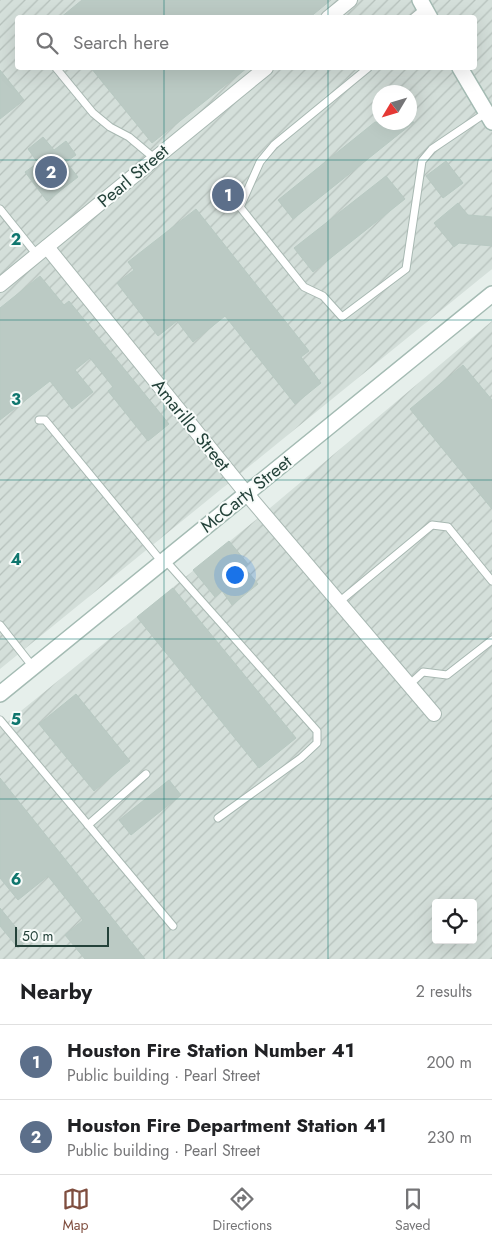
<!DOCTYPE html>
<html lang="en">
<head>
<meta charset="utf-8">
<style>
  :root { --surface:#fff; --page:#f6f6f6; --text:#202124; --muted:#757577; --line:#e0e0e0; --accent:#7f4e3f }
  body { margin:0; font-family:Jost,sans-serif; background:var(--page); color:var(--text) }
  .controls { position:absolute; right:15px; bottom:15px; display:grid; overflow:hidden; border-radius:5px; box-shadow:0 5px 20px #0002 }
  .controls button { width:45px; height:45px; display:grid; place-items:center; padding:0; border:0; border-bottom:1px solid var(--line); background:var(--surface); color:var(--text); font:25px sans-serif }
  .compass { position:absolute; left:372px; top:85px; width:45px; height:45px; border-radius:50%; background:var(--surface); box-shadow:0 5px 20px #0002; rotate:232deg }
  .scale { position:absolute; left:15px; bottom:12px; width:94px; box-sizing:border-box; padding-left:5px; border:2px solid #24423a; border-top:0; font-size:14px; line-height:18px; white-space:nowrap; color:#24423a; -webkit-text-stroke:4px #f7fbf9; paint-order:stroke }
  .you { position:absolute; left:234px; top:574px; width:18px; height:18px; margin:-12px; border:4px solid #fff; border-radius:50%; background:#1a73e8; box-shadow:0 0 0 8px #1a73e833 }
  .badge { display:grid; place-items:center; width:32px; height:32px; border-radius:50%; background:var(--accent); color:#fff; font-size:16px; font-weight:700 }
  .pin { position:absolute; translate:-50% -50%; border:2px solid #fff; box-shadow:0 1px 5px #0006 }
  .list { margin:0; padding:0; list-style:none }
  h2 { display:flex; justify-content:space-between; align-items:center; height:65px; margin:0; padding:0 20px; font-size:21px }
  h2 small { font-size:16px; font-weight:400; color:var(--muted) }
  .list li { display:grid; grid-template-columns:32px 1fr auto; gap:15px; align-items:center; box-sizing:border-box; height:75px; padding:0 20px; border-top:1px solid var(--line) }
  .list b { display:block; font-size:19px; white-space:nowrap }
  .list p { margin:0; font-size:16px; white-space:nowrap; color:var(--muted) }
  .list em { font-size:16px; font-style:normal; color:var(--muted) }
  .icon { flex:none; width:28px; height:28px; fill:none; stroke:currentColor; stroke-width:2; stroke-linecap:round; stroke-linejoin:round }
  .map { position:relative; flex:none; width:492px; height:959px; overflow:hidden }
  .search { position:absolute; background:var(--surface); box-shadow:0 5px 20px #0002; left:15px; right:15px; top:15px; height:55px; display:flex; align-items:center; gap:12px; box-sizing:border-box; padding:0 18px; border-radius:5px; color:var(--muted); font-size:19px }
  .sheet { height:215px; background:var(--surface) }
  nav { display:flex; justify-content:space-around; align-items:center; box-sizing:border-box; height:70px; border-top:1px solid var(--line); background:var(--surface); font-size:14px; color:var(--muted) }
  nav a { display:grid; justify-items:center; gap:2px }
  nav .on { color:var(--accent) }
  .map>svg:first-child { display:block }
  .industrial { fill:url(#industrial-furrows); fill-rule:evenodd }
  .building { fill:#bbcac4; stroke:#b8c9c2 }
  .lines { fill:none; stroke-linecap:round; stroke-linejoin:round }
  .lane-casing { stroke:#a8b8b2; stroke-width:9 }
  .street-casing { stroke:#a8b8b2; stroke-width:16 }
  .secondary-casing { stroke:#a4bbb3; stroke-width:18 }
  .lane { stroke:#fff; stroke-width:7 }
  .street { stroke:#fff; stroke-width:14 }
  .secondary { stroke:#fff; stroke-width:15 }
  .grid { fill:none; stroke:#0f766e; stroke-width:1; stroke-opacity:0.55 }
  .labels { text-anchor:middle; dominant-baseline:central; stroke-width:4; stroke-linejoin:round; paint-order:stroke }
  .street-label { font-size:18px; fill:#24423a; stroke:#f7fbf9 }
  .grid-label { font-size:16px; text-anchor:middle; font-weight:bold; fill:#0f766e; stroke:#f7fbf9; stroke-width:4; stroke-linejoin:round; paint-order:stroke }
</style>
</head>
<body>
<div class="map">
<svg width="492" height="959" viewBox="0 0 492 959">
  <defs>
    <pattern id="industrial-furrows" width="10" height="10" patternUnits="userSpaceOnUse" patternTransform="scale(1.25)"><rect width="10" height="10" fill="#d4dfda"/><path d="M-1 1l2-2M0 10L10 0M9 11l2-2" fill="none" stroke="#b6c1bc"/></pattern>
  </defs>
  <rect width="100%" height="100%" fill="#e6efeb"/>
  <!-- industrial -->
  <g class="industrial">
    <path d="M 0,0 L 492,0 L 492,269 L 0,669 ZM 18,18 L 474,18 L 474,68 L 18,68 ZM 380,92 L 410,92 L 410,122 L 380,122 Z"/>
    <path d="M 492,321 L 492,959 L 0,959 L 0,728 L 257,519 ZM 436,903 L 473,903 L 473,940 L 436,940 Z"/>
  </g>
  <!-- building -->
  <g class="building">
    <path d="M 82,0 L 331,0 L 309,18 L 60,18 Z"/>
    <path d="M 91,68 L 247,68 L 152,143 Z"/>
    <path d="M 0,70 L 24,100 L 0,119 Z"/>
    <path d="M 375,122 L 414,122 L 293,219 L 278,200 Z"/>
    <path d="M 43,137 L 54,150 L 66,141 L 76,155 L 66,162 L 78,177 L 47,201 L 25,172 L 38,163 L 28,149 Z"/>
    <path d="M 446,161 L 463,183 L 443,198 L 426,176 Z"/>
    <path d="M 386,176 L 405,199 L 313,272 L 294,248 Z"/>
    <path d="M 458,203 L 468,215 L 492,217 L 492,246 L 459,243 L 454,247 L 434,223 Z"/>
    <path d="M 196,209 L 309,351 L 301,357 L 321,383 L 295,404 L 225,316 L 193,342 L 177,321 L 158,336 L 117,283 L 134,270 L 128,262 Z"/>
    <path d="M 40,276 L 64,305 L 69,301 L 169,424 L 148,441 L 108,391 L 113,387 L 90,358 L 75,370 L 93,392 L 72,409 L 50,381 L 0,420 L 0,308 Z"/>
    <path d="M 463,365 L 492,400 L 492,509 L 410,409 Z"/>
    <path d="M 229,541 L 248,564 L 244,567 L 258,584 L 232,605 L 222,591 L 215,597 L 193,570 Z"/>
    <path d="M 173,588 L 296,738 L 259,768 L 137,617 Z"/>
    <path d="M 76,694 L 130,761 L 94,791 L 39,724 Z"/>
    <path d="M 0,778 L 145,959 L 85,959 L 65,935 L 83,920 L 48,876 L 18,900 L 0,878 Z"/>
    <path d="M 169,780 L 181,795 L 131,835 L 119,820 Z"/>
    <path d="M 0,908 L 27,941 L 18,948 L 0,926 Z"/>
  </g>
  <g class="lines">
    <!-- lane casing -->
    <g class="lane-casing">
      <g id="lane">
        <path d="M 413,18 L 425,8"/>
        <path d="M 56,68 L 93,113 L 110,127 L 129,137 L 154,158"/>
        <path d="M 368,68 L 274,145 L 260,162 L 240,207 L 304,287 L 323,296 L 342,317 L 406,269 L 422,161 L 432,149 L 487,112"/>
        <path d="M 0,209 L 37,255"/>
        <path d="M 39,420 L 45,420 L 162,562"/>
        <path d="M 165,560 L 317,731 L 317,743 L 301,758 L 218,818"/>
        <path d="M 339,602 L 432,525 L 448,527 L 492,581"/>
        <path d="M 0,625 L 33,667"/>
        <path d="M 409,685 L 423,672 L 447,675 L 492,640"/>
        <path d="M 0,720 L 173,926"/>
        <path d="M 88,825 L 146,774"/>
      </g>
    </g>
    <!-- street casing -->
    <g class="street-casing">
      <g id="street">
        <path d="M 328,18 L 350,0"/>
        <path d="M 47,247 L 246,493 L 434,714"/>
        <path d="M 0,285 L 266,68"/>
      </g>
    </g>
    <!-- secondary casing -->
    <g class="secondary-casing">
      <g id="secondary">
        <path d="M 420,0 L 430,18"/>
        <path d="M 460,68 L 492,122"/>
        <path d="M 0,694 L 492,294"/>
      </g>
    </g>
    <!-- lane -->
    <use href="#lane" class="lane"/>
    <!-- street -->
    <use href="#street" class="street"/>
    <!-- secondary -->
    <use href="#secondary" class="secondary"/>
  </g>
  <!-- grid -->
  <path class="grid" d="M 164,0 L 164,18M 328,0 L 328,18M 164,68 L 164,959M 328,68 L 328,959M 0,160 L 492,160M 0,320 L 492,320M 0,480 L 492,480M 0,639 L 492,639M 0,799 L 492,799"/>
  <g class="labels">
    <!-- street labels -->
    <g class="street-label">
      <text transform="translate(133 176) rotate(-40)">Pearl Street</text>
      <text transform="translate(191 425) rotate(51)">Amarillo Street</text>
      <text transform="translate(246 494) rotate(-39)">McCarty Street</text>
    </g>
  </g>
  <g class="grid-label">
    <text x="16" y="245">2</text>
    <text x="16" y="405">3</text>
    <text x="16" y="565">4</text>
    <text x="16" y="725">5</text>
    <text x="16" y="885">6</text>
  </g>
</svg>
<div class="controls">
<button><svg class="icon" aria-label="locate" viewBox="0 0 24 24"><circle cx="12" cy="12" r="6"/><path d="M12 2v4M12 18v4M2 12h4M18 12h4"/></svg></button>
</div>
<svg class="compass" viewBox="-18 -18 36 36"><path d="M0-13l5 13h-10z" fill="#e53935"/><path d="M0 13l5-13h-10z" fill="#757577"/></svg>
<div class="scale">50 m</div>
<div class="you"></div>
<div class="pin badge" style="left:228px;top:195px;background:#5c6f8a">1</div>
<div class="pin badge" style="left:51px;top:172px;background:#5c6f8a">2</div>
<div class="search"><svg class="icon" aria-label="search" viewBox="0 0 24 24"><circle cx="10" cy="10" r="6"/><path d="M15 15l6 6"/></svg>Search here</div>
</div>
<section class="sheet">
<h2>Nearby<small>2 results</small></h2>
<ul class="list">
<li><span class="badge" style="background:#5c6f8a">1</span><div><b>Houston Fire Station Number 41</b><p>Public building · Pearl Street</p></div><em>200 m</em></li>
<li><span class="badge" style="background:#5c6f8a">2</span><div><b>Houston Fire Department Station 41</b><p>Public building · Pearl Street</p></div><em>230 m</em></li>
</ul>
</section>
<nav>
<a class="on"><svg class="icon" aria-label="map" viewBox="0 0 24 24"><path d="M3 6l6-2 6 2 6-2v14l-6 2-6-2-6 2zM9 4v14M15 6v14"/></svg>Map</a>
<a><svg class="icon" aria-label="directions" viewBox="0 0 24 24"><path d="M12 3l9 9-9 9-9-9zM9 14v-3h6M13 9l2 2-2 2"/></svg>Directions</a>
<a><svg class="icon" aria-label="saved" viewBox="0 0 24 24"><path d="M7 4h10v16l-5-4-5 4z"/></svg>Saved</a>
</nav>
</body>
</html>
